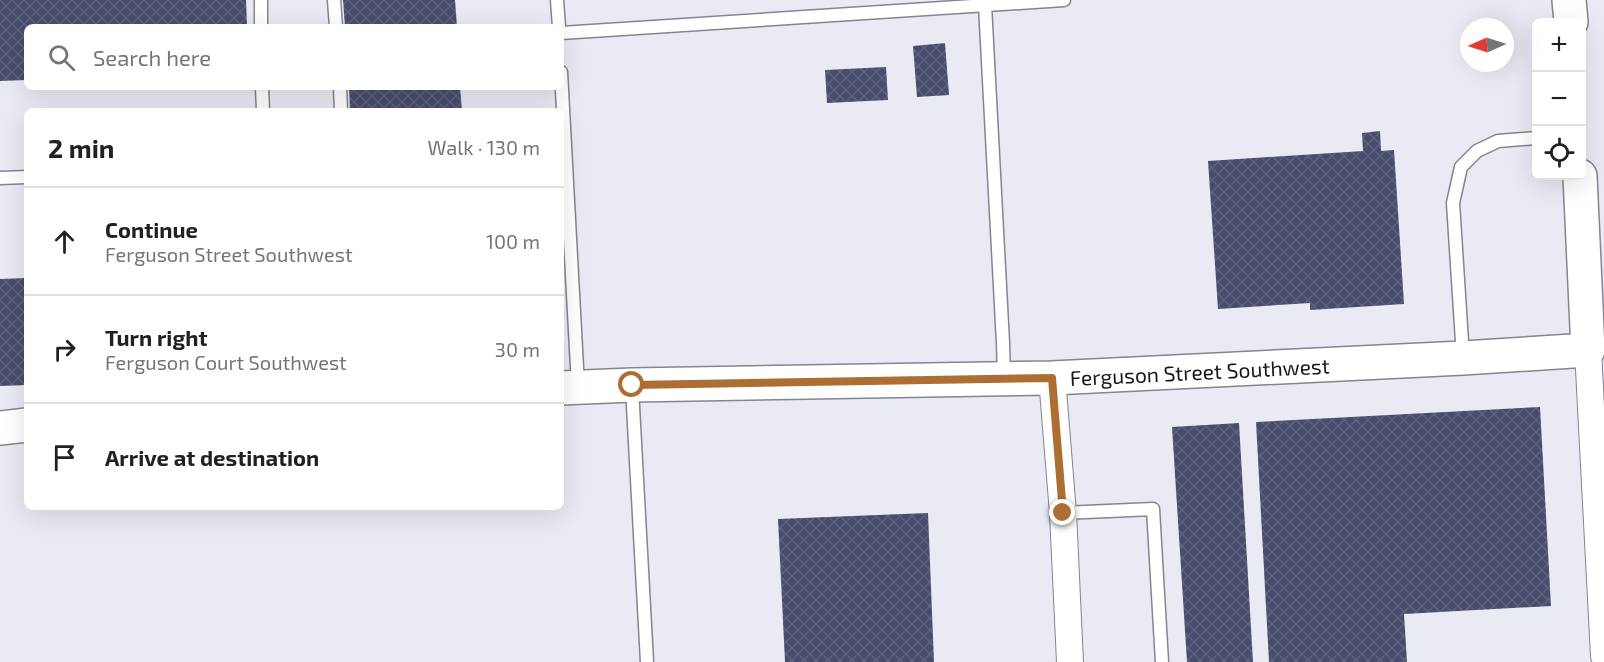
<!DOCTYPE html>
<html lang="en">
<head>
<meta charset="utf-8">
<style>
  :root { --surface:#fff; --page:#f2f2f2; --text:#202124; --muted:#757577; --line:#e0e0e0 }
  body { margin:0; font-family:"Exo 2",sans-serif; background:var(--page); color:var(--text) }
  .controls { position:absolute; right:18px; top:18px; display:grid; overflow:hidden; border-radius:9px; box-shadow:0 6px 24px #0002 }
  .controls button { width:54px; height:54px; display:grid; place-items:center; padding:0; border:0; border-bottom:2px solid var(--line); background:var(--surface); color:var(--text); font:30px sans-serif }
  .compass { position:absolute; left:1460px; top:18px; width:54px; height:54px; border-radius:50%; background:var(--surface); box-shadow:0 6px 24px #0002; rotate:267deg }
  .stop { position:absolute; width:18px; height:18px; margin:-14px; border:4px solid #ac6e33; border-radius:50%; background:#fff }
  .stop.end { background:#ac6e33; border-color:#fff; box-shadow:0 2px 6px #0008 }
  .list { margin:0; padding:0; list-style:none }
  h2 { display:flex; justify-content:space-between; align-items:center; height:78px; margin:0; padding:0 24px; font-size:26px }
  h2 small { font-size:20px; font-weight:400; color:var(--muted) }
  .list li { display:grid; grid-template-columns:39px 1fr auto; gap:18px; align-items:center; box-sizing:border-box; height:108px; padding:0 24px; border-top:2px solid var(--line) }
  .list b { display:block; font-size:22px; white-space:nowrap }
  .list p { margin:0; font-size:20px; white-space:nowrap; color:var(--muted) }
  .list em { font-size:20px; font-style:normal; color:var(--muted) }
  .icon { flex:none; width:33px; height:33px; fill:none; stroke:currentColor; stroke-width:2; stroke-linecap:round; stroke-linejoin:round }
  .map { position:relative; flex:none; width:1604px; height:662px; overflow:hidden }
  .search { position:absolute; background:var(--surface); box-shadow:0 6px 24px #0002; left:24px; top:24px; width:540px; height:66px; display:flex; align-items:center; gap:15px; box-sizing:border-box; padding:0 21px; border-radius:9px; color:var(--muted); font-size:22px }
  .panel { position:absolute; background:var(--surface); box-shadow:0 6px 24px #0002; left:24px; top:108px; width:540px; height:402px; border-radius:9px }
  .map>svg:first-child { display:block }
  .building { fill:url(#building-cross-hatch) }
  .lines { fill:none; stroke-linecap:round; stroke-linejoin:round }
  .lane-casing { stroke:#84858d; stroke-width:15 }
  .street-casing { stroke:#84858d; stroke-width:28 }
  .secondary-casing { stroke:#84858d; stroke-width:36 }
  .lane { stroke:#fff; stroke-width:12 }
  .street { stroke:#fff; stroke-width:26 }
  .secondary { stroke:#fff; stroke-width:33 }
  .route { stroke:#ac6e33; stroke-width:8 }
  .labels { text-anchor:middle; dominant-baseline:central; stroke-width:6; stroke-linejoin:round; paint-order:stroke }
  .street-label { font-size:21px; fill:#17181b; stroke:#f6f7ff }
</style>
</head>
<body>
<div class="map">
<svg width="1604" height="662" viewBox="0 0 1604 662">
  <defs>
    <pattern id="building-cross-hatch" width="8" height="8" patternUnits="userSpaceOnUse" patternTransform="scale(1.5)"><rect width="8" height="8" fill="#494c6c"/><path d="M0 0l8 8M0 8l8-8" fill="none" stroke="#5f627c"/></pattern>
  </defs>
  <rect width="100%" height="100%" fill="#e9eaf3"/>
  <!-- building -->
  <g class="building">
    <path d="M 0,0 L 246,0 L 247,27 L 27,27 L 27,80 L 0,81 Z"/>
    <path d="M 343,0 L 455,0 L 457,27 L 345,27 Z"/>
    <path d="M 945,43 L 949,95 L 917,97 L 913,46 Z"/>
    <path d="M 886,67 L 888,100 L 827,103 L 825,70 Z"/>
    <path d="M 349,87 L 460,87 L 462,111 L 350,111 Z"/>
    <path d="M 1380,131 L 1381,151 L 1394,150 L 1404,304 L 1310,310 L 1310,303 L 1218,309 L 1208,161 L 1363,151 L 1362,133 Z"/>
    <path d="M 27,278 L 27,385 L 0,386 L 0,279 Z"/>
    <path d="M 1540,407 L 1551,606 L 1404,614 L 1407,662 L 1269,662 L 1256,422 Z"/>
    <path d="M 1239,423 L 1253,662 L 1187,662 L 1172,427 Z"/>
    <path d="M 928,513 L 934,662 L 785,662 L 778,519 Z"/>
  </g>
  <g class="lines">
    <!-- lane casing -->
    <g class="lane-casing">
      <g id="lane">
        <path d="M 261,0 L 261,27"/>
        <path d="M 334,0 L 336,27"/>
        <path d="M 557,0 L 559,27"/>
        <path d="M 985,5 L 1003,343 L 1004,378"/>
        <path d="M 561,33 L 1064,0"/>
        <path d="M 561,72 L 578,386"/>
        <path d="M 262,87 L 263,111"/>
        <path d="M 340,87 L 341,111"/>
        <path d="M 0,178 L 27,177"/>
        <path d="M 1463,357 L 1453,203 L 1461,167 L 1477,151 L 1498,141 L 1536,138"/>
        <path d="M 632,388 L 647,662"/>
        <path d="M 1063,513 L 1153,509 L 1162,662"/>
      </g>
    </g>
    <!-- street casing -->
    <g class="street-casing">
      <g id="street">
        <path d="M 1588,350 L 1604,656"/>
        <path d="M 1052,378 L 1063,513 L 1070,662"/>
      </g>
    </g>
    <!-- secondary casing -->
    <g class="secondary-casing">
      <g id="secondary">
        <path d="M 1569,0 L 1571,22"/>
        <path id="s1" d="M 561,388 L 632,385 L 1052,378 L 1463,358 L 1588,350 L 1580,176"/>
        <path d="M 0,428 L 27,425"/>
      </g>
    </g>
    <!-- lane -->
    <use href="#lane" class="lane"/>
    <!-- street -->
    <use href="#street" class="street"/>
    <!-- secondary -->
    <use href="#secondary" class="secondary"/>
  </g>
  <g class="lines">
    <!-- route -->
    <path class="route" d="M 632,385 L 1052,378 L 1063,513"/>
  </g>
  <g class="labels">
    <!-- street labels -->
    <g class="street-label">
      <text stroke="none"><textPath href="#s1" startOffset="639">Ferguson Street Southwest</textPath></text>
    </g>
  </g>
</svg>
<div class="controls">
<button>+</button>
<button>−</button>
<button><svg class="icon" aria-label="locate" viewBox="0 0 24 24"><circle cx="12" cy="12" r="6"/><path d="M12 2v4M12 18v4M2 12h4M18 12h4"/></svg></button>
</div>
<svg class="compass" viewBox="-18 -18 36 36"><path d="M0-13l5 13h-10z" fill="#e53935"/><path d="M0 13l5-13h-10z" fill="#757577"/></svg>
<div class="stop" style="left:632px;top:385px"></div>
<div class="stop end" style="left:1063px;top:513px"></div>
<div class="search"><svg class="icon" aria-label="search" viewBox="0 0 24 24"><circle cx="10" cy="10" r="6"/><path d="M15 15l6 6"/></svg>Search here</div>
<section class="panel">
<h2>2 min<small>Walk · 130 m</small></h2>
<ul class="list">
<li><svg class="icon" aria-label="ahead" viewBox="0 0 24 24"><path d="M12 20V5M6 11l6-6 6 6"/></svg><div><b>Continue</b><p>Ferguson Street Southwest</p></div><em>100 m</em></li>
<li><svg class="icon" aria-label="right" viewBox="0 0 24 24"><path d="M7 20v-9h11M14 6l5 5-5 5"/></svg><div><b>Turn right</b><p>Ferguson Court Southwest</p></div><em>30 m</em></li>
<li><svg class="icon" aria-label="arrive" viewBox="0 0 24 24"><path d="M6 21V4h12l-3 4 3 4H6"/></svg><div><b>Arrive at destination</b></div></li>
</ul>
</section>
</div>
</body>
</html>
